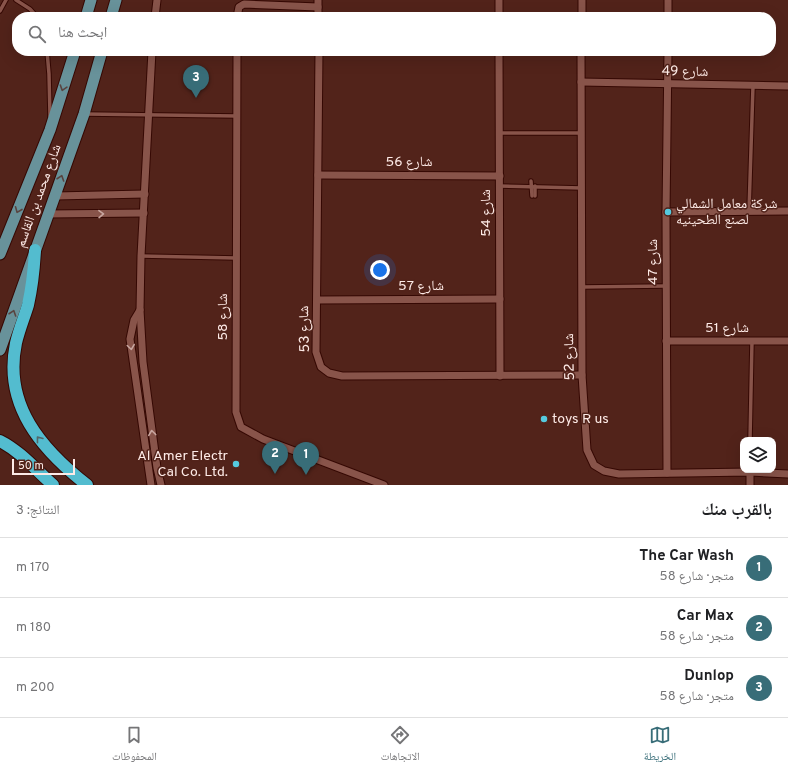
<!DOCTYPE html>
<html lang="ar">
<head>
<meta charset="utf-8">
<style>
  :root { --surface:#fff; --page:#f2f2f2; --text:#202124; --muted:#757577; --line:#e0e0e0; --accent:#386d78 }
  body { margin:0; font-family:Overpass,"Noto Naskh Arabic",sans-serif; background:var(--page); color:var(--text); direction:rtl }
  .controls { position:absolute; right:12px; bottom:12px; display:grid; overflow:hidden; border-radius:8px; box-shadow:0 4px 16px #0002 }
  .controls button { width:36px; height:36px; display:grid; place-items:center; padding:0; border:0; border-bottom:1px solid var(--line); background:var(--surface); color:var(--text); font:20px sans-serif }
  .scale { position:absolute; left:12px; bottom:10px; width:63px; box-sizing:border-box; padding-left:4px; border:2px solid #fdeae6; border-top:0; font-size:11px; line-height:14px; white-space:nowrap; color:#fdeae6; -webkit-text-stroke:3px #52231a; paint-order:stroke }
  .you { position:absolute; left:380px; top:270px; width:14px; height:14px; margin:-10px; border:3px solid #fff; border-radius:50%; background:#1a73e8; box-shadow:0 0 0 6px #1a73e833 }
  .badge { display:grid; place-items:center; width:26px; height:26px; border-radius:50%; background:var(--accent); color:#fff; font-size:13px; font-weight:700 }
  .pin { position:absolute; translate:-50% -33px; filter:drop-shadow(0 1px 2px #0008) }
  .pin::after { content:''; position:absolute; top:21px; width:14px; height:12px; background:inherit; clip-path:polygon(0 0,100% 0,50% 100%) }
  .list { margin:0; padding:0; list-style:none }
  h2 { display:flex; justify-content:space-between; align-items:center; height:52px; margin:0; padding:0 16px; font-size:17px }
  h2 small { font-size:13px; font-weight:400; color:var(--muted) }
  .list li { display:grid; grid-template-columns:26px 1fr auto; gap:12px; align-items:center; box-sizing:border-box; height:60px; padding:0 16px; border-top:1px solid var(--line) }
  .list b { display:block; font-size:15px; white-space:nowrap }
  .list p { margin:0; font-size:13px; white-space:nowrap; color:var(--muted) }
  .list em { font-size:13px; font-style:normal; color:var(--muted) }
  .icon { flex:none; width:22px; height:22px; fill:none; stroke:currentColor; stroke-width:2; stroke-linecap:round; stroke-linejoin:round }
  .map { position:relative; flex:none; width:788px; height:485px; overflow:hidden; direction:ltr }
  .search { position:absolute; background:var(--surface); box-shadow:0 4px 16px #0002; left:12px; right:12px; top:12px; height:44px; display:flex; align-items:center; gap:10px; box-sizing:border-box; padding:0 14px; border-radius:16px; color:var(--muted); font-size:15px }
  .sheet { height:232px; background:var(--surface) }
  nav { display:flex; justify-content:space-around; align-items:center; box-sizing:border-box; height:56px; border-top:1px solid var(--line); background:var(--surface); font-size:11px; color:var(--muted) }
  nav a { display:grid; justify-items:center; gap:2px }
  nav .on { color:var(--accent) }
  .map>svg:first-child { display:block }
  .lines { fill:none; stroke-linecap:round; stroke-linejoin:round }
  .lane-casing { stroke:#350803; stroke-width:5.5 }
  .street-casing { stroke:#350803; stroke-width:9 }
  .primary-casing { stroke:#350803; stroke-width:13 }
  .highway-casing { stroke:#350803; stroke-width:14 }
  .lane { stroke:#88544a; stroke-width:3.5 }
  .street { stroke:#88544a; stroke-width:7 }
  .primary { stroke:#68929a; stroke-width:11 }
  .highway { stroke:#53bccf; stroke-width:12 }
  .oneway { stroke:#594440 }
  .oneway2 { stroke:#c8a6a0 }
  .oneway3 { stroke:#52686b }
  .poi-dot { fill:#55cadf; stroke:#52231a; stroke-width:1.5 }
  .labels { text-anchor:middle; dominant-baseline:central; stroke-width:3; stroke-linejoin:round; paint-order:stroke }
  .street-label { font-size:14px; fill:#fdeae6; stroke:#52231a }
  .poi-label { font-size:14px; fill:#fdeae6; stroke:#52231a; text-anchor:start }
</style>
</head>
<body>
<div class="map">
<svg width="788" height="485" viewBox="0 0 788 485">
  <rect width="100%" height="100%" fill="#52231a"/>
  <g class="lines">
    <!-- lane casing -->
    <g class="lane-casing">
      <g id="lane">
        <path d="M 16,0 L 30,9 L 37,17"/>
        <path d="M 0,11 L 6,0"/>
        <path d="M 47,51 L 49,74 L 50,116"/>
        <path d="M 85,114 L 237,116"/>
        <path d="M 499,133 L 581,133"/>
        <path d="M 531,181 L 532,196"/>
        <path d="M 499,186 L 582,188"/>
        <path d="M 535,186 L 535,196"/>
        <path d="M 749,211 L 753,86"/>
        <path d="M 141,256 L 236,258"/>
        <path d="M 582,287 L 666,286"/>
        <path d="M 750,440 L 752,341"/>
      </g>
    </g>
    <!-- street casing -->
    <g class="street-casing">
      <g id="street">
        <path d="M 318,0 L 318,17"/>
        <path d="M 499,0 L 499,17"/>
        <path d="M 668,0 L 668,17"/>
        <path d="M 155,17 L 157,0"/>
        <path d="M 237,17 L 239,7 L 244,4 L 318,7"/>
        <path d="M 582,17 L 582,0"/>
        <path d="M 152,51 L 141,256 L 140,310 L 143,362 L 157,468 L 161,485"/>
        <path d="M 237,51 L 236,412 L 241,427 L 263,439 L 384,485"/>
        <path d="M 319,51 L 316,352 L 321,367 L 329,373 L 342,376 L 582,375"/>
        <path d="M 499,51 L 500,376"/>
        <path d="M 581,51 L 582,375 L 587,450 L 594,465 L 604,471 L 619,474 L 750,472 L 788,474"/>
        <path d="M 581,82 L 788,86"/>
        <path d="M 318,175 L 500,176"/>
        <path d="M 55,196 L 145,194"/>
        <path d="M 666,212 L 788,211"/>
        <path d="M 48,214 L 144,213"/>
        <path d="M 318,300 L 500,299"/>
        <path d="M 140,310 L 134,320 L 130,339 L 151,485"/>
        <path d="M 666,341 L 788,341"/>
        <path d="M 667,473 L 666,212 L 668,51"/>
        <path d="M 750,485 L 750,472"/>
      </g>
    </g>
    <!-- primary casing -->
    <g class="primary-casing">
      <g id="primary">
        <path d="M 86,17 L 91,0"/>
        <path d="M 111,17 L 116,0"/>
        <path d="M 0,254 L 50,130 L 75,51"/>
        <path d="M 0,350 L 84,114 L 102,51"/>
      </g>
    </g>
    <!-- highway casing -->
    <g class="highway-casing">
      <g id="highway">
        <path d="M 35,250 C 34,269 32,287 28,305 C 24,318 19,330 16,343 C 3,405 41,449 87,485"/>
        <path d="M 0,441 C 20,451 36,470 53,485"/>
      </g>
    </g>
    <!-- lane -->
    <use href="#lane" class="lane"/>
    <!-- street -->
    <use href="#street" class="street"/>
    <!-- primary -->
    <use href="#primary" class="primary"/>
    <!-- highway -->
    <use href="#highway" class="highway"/>
  </g>
  <!-- one-way arrows -->
  <defs><path id="oneway-chevron" d="M-2-3.5L2.5 0L-2 3.5" fill="none" stroke-width="1.6" stroke-linecap="round" stroke-linejoin="round"/></defs>
  <g class="oneway">
    <use href="#oneway-chevron" transform="translate(63 88) rotate(108)"/>
    <use href="#oneway-chevron" transform="translate(61 178) rotate(-71)"/>
    <use href="#oneway-chevron" transform="translate(18 210) rotate(112)"/>
    <use href="#oneway-chevron" transform="translate(13 313) rotate(-71)"/>
  </g>
  <g class="oneway2">
    <use href="#oneway-chevron" transform="translate(101 214) rotate(-1)"/>
    <use href="#oneway-chevron" transform="translate(131 347) rotate(82)"/>
    <use href="#oneway-chevron" transform="translate(152 433) rotate(-97)"/>
  </g>
  <use class="oneway3" href="#oneway-chevron" transform="translate(39 439) rotate(-128)"/>
  <!-- markers -->
  <g class="poi-dot">
    <circle cx="668" cy="212" r="4"/>
    <circle cx="544" cy="419" r="4"/>
    <circle cx="236" cy="464" r="4"/>
  </g>
  <g class="labels">
    <!-- street labels -->
    <g class="street-label">
      <text transform="translate(685 72) rotate(1)">شارع 49</text>
      <text x="409" y="162">شارع 56</text>
      <text transform="translate(39 196) rotate(-70)">شارع محمد بن القاسم</text>
      <text transform="translate(486 213) rotate(-90)">شارع 54</text>
      <text transform="translate(653 262) rotate(-90)">شارع 47</text>
      <text x="421" y="286">شارع 57</text>
      <text transform="translate(223 317) rotate(-90)">شارع 58</text>
      <text x="727" y="328">شارع 51</text>
      <text transform="translate(305 329) rotate(-91)">شارع 53</text>
      <text transform="translate(570 357) rotate(-91)">شارع 52</text>
    </g>
    <!-- poi labels -->
    <g class="poi-label">
      <text x="676" y="204">شركة معامل الشمالي<tspan x="676" dy="16">لصنع الطحينيه</tspan></text>
      <text x="552" y="419">toys R us</text>
      <text x="228" y="456" text-anchor="end">Al Amer Electr<tspan x="228" dy="16">Cal Co. Ltd.</tspan></text>
    </g>
  </g>
</svg>
<div class="controls">
<button><svg class="icon" aria-label="layers" viewBox="0 0 24 24"><path d="M12 4l9 5-9 5-9-5zM3 14l9 5 9-5"/></svg></button>
</div>
<div class="scale">50 m</div>
<div class="you"></div>
<div class="pin badge" style="left:306px;top:475px">1</div>
<div class="pin badge" style="left:275px;top:474px">2</div>
<div class="pin badge" style="left:196px;top:98px">3</div>
<div class="search"><svg class="icon" aria-label="search" viewBox="0 0 24 24"><circle cx="10" cy="10" r="6"/><path d="M15 15l6 6"/></svg>ابحث هنا</div>
</div>
<section class="sheet">
<h2>بالقرب منك<small>النتائج: 3</small></h2>
<ul class="list">
<li><span class="badge">1</span><div><b>The Car Wash</b><p>متجر · شارع 58</p></div><em>170 m</em></li>
<li><span class="badge">2</span><div><b>Car Max</b><p>متجر · شارع 58</p></div><em>180 m</em></li>
<li><span class="badge">3</span><div><b>Dunlop</b><p>متجر · شارع 58</p></div><em>200 m</em></li>
</ul>
</section>
<nav>
<a class="on"><svg class="icon" aria-label="map" viewBox="0 0 24 24"><path d="M3 6l6-2 6 2 6-2v14l-6 2-6-2-6 2zM9 4v14M15 6v14"/></svg>الخريطة</a>
<a><svg class="icon" aria-label="directions" viewBox="0 0 24 24"><path d="M12 3l9 9-9 9-9-9zM9 14v-3h6M13 9l2 2-2 2"/></svg>الاتجاهات</a>
<a><svg class="icon" aria-label="saved" viewBox="0 0 24 24"><path d="M7 4h10v16l-5-4-5 4z"/></svg>المحفوظات</a>
</nav>
</body>
</html>
